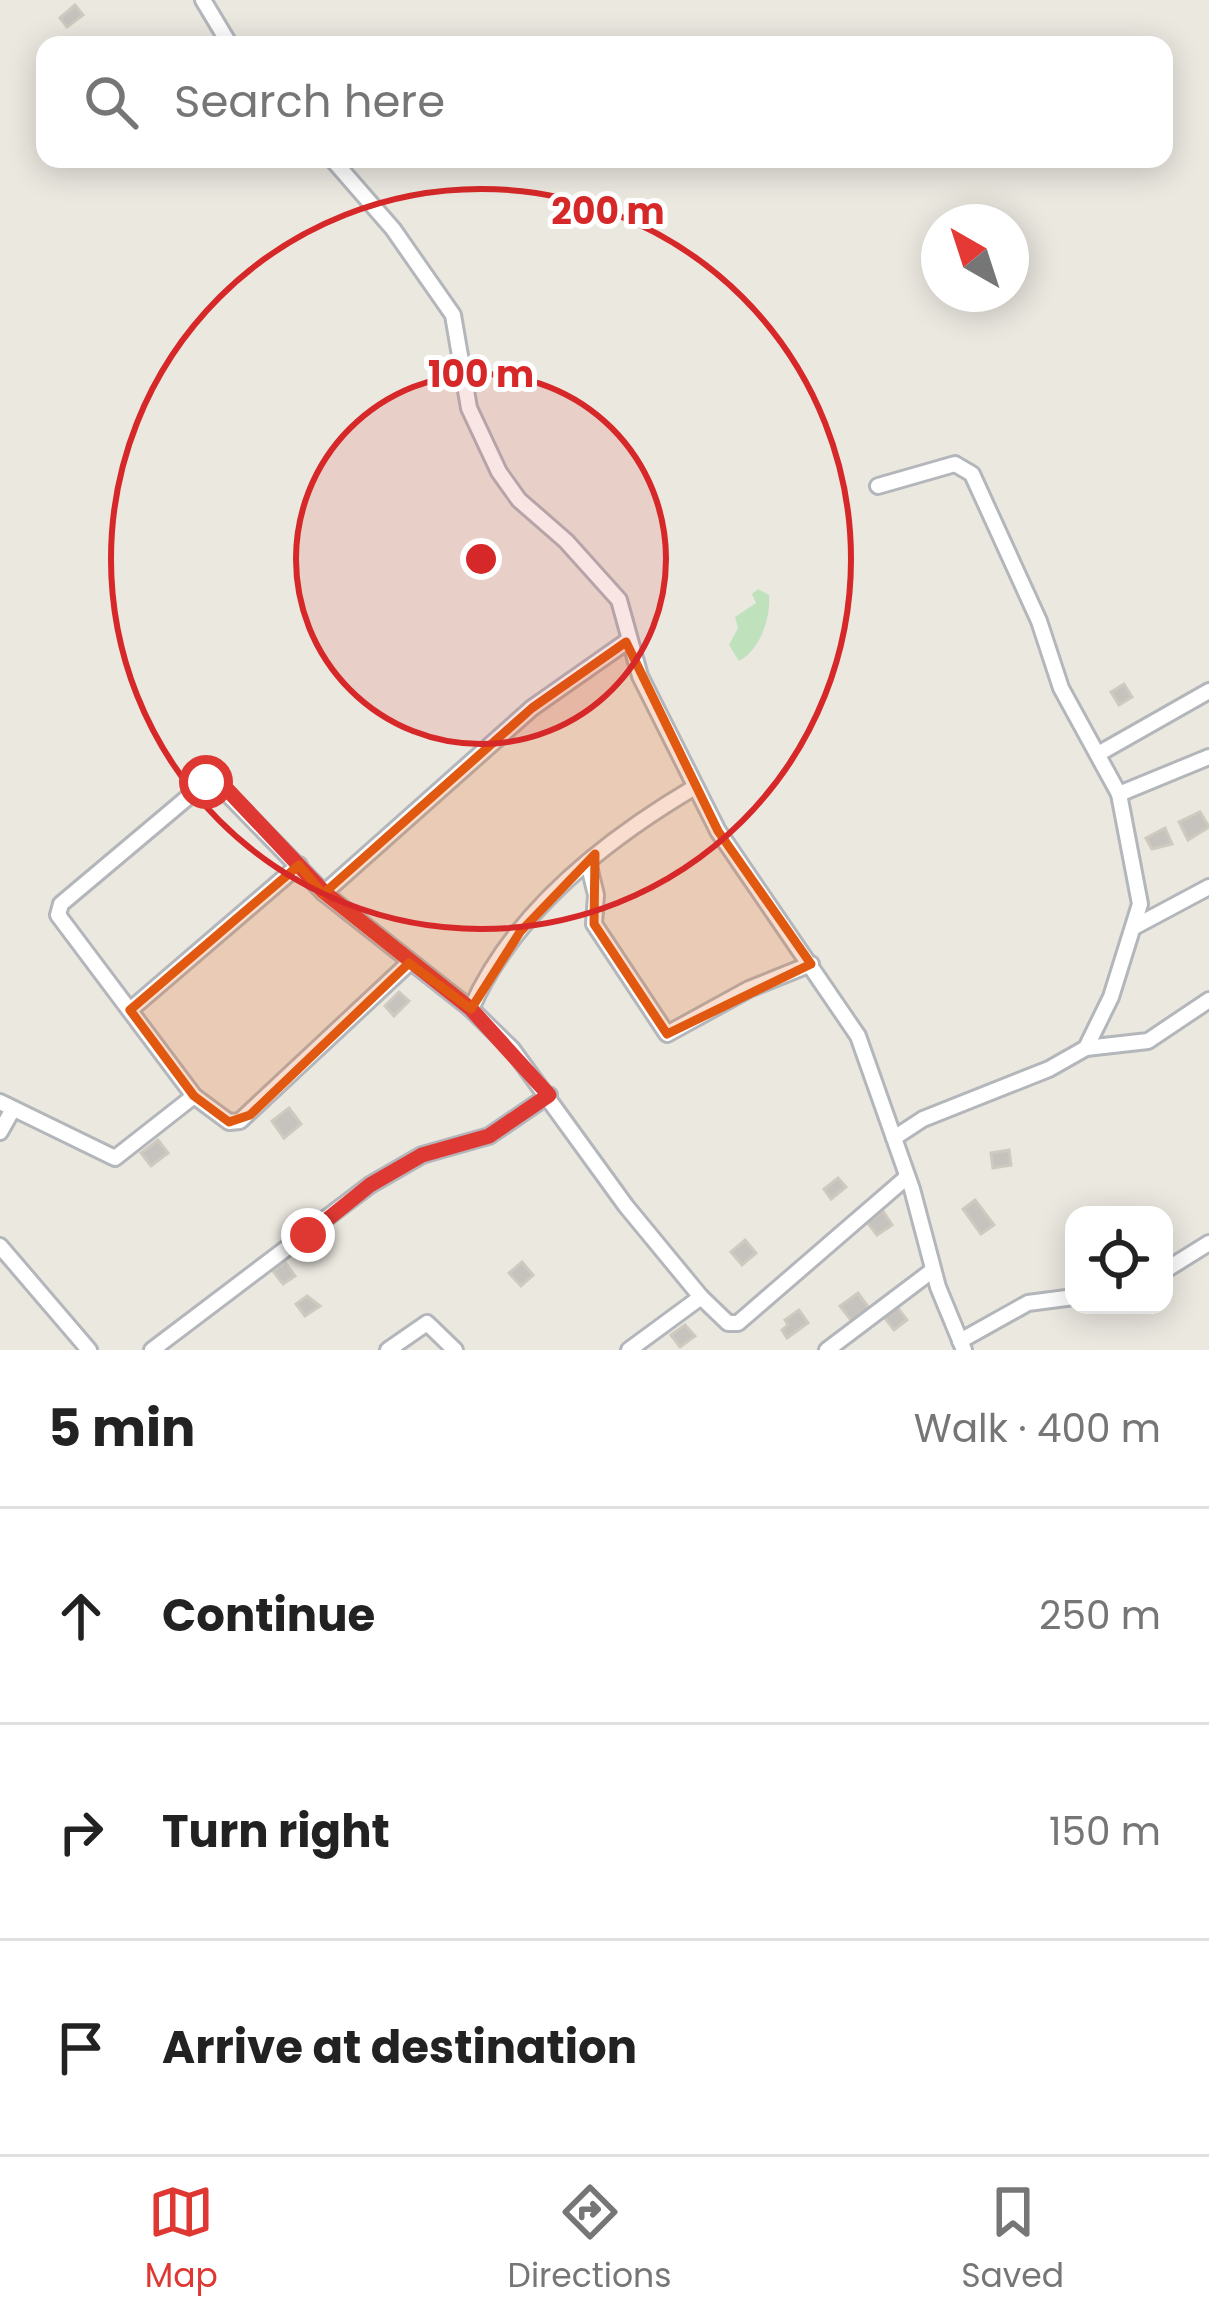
<!DOCTYPE html>
<html lang="en">
<head>
<meta charset="utf-8">
<style>
  :root { --surface:#fff; --page:#f2f2f2; --text:#222; --muted:#767676; --line:#e0e0e0; --accent:#df3833 }
  body { margin:0; font-family:Poppins,sans-serif; background:var(--page); color:var(--text) }
  .controls { position:absolute; right:36px; bottom:36px; display:grid; overflow:hidden; border-radius:24px; box-shadow:0 6px 30px #0003 }
  .controls button { width:108px; height:108px; display:grid; place-items:center; padding:0; border:0; border-bottom:3px solid var(--line); background:var(--surface); color:var(--text); font:60px sans-serif }
  .compass { position:absolute; left:921px; top:204px; width:108px; height:108px; border-radius:50%; background:var(--surface); box-shadow:0 6px 30px #0003; rotate:321deg }
  .stop { position:absolute; width:36px; height:36px; margin:-27px; border:9px solid #df3833; border-radius:50%; background:#fff }
  .stop.end { background:#df3833; border-color:#fff; box-shadow:0 3px 12px #0008 }
  .list { margin:0; padding:0; list-style:none }
  h2 { display:flex; justify-content:space-between; align-items:center; height:156px; margin:0; padding:0 48px; font-size:51px }
  h2 small { font-size:39px; font-weight:400; color:var(--muted) }
  .list li { display:grid; grid-template-columns:78px 1fr auto; gap:36px; align-items:center; box-sizing:border-box; height:216px; padding:0 48px; border-top:3px solid var(--line) }
  .list b { display:block; font-size:45px; white-space:nowrap }
  .list em { font-size:39px; font-style:normal; color:var(--muted) }
  .icon { flex:none; width:66px; height:66px; fill:none; stroke:currentColor; stroke-width:2; stroke-linecap:round; stroke-linejoin:round }
  .map { position:relative; flex:none; width:1209px; height:1350px; overflow:hidden }
  .search { position:absolute; background:var(--surface); box-shadow:0 6px 30px #0003; left:36px; right:36px; top:36px; height:132px; display:flex; align-items:center; gap:30px; box-sizing:border-box; padding:0 42px; border-radius:24px; color:var(--muted); font-size:45px }
  .sheet { height:804px; background:var(--surface) }
  nav { display:flex; justify-content:space-around; align-items:center; box-sizing:border-box; height:168px; border-top:3px solid var(--line); background:var(--surface); font-size:33px; color:var(--muted) }
  nav a { display:grid; justify-items:center; gap:6px }
  nav .on { color:var(--accent) }
  .map>svg:first-child { display:block }
  .green { fill:#bfe2bd }
  .building { fill:#c6c3be; stroke:#cfcabf; stroke-width:3 }
  .lines { fill:none; stroke-linecap:round; stroke-linejoin:round }
  .minor-casing { stroke:#b3b6ba; stroke-width:20 }
  .minor { stroke:#fff; stroke-width:14 }
  .route { stroke:#df3833; stroke-width:15 }
  .marked { fill:#e15910; fill-opacity:0.2; stroke:#e15910; stroke-width:9; stroke-linejoin:round }
  .ring { fill:none; stroke:#d62828; stroke-width:6 }
  .centre { fill:#d62828; stroke:#fff; stroke-width:6 }
  .ring-label { font-size:36px; text-anchor:middle; font-weight:bold; fill:#d62828; stroke:#fff; stroke-width:10; stroke-linejoin:round; paint-order:stroke }
</style>
</head>
<body>
<div class="map">
<svg width="1209" height="1350" viewBox="0 0 1209 1350">
  <rect width="100%" height="100%" fill="#ebe8e0"/>
  <!-- green -->
  <path class="green" d="M 758,589 L 769,595 C 771,618 760,650 739,661 L 729,645 L 738,628 L 735,617 L 756,603 L 752,594 Z"/>
  <!-- building -->
  <g class="building">
    <path d="M 75,5 L 83,15 L 67,27 L 60,18 Z"/>
    <path d="M 1124,684 L 1132,697 L 1119,705 L 1111,692 Z"/>
    <path d="M 1200,812 L 1209,827 L 1188,840 L 1179,822 Z"/>
    <path d="M 1165,828 L 1172,844 L 1152,849 L 1146,838 Z"/>
    <path d="M 399,992 L 409,1001 L 394,1016 L 385,1006 Z"/>
    <path d="M 289,1108 L 301,1124 L 284,1138 L 272,1121 Z"/>
    <path d="M 158,1140 L 168,1153 L 151,1166 L 141,1153 Z"/>
    <path d="M 1009,1150 L 1011,1165 L 993,1168 L 991,1153 Z"/>
    <path d="M 838,1178 L 846,1187 L 831,1199 L 824,1189 Z"/>
    <path d="M 975,1200 L 994,1225 L 981,1234 L 963,1209 Z"/>
    <path d="M 883,1211 L 892,1225 L 877,1235 L 867,1222 Z"/>
    <path d="M 745,1240 L 756,1253 L 742,1265 L 731,1252 Z"/>
    <path d="M 285,1262 L 295,1276 L 283,1284 L 273,1271 Z"/>
    <path d="M 522,1262 L 533,1275 L 521,1286 L 509,1273 Z"/>
    <path d="M 858,1293 L 871,1311 L 854,1324 L 840,1306 Z"/>
    <path d="M 307,1296 L 320,1306 L 305,1316 L 296,1304 Z"/>
    <path d="M 897,1307 L 907,1320 L 894,1330 L 884,1317 Z"/>
    <path d="M 799,1310 L 808,1323 L 787,1338 L 782,1330 L 788,1325 L 785,1320 Z"/>
    <path d="M 685,1325 L 695,1336 L 680,1347 L 671,1335 Z"/>
  </g>
  <g class="lines">
    <!-- minor casing -->
    <g class="minor-casing">
      <g id="minor">
        <path d="M 203,0 L 230,45"/>
        <path d="M 332,159 L 393,229 L 453,315 L 469,408 L 499,472 L 519,500 L 566,541 L 619,600 L 640,676 L 718,831 L 858,1036 L 912,1189 L 938,1287 L 964,1350"/>
        <path d="M 878,486 L 955,464 L 972,474 L 1039,621 L 1061,688 L 1119,794 L 1140,904 L 1111,997 L 1086,1048 L 1049,1069 L 923,1119 L 894,1138"/>
        <path d="M 1098,754 L 1209,691"/>
        <path d="M 1119,794 L 1209,757"/>
        <path d="M 588,862 L 596,895 L 594,924 L 667,1034 L 749,989 L 811,964"/>
        <path d="M 324,893 L 532,708 L 626,642"/>
        <path d="M 1136,926 L 1209,887"/>
        <path d="M 471,1009 C 513,912 607,839 695,787"/>
        <path d="M 130,1010 L 299,865"/>
        <path d="M 1086,1048 L 1148,1041 L 1209,1000"/>
        <path d="M 194,1096 L 58,915 L 61,904 L 206,782 L 215,781 L 324,893 L 471,1009 L 512,1049 L 626,1206 L 701,1297"/>
        <path d="M 0,1102 L 115,1158 L 194,1096 L 229,1122 L 240,1121 L 409,963"/>
        <path d="M 0,1132 L 13,1109"/>
        <path d="M 0,1246 L 89,1350"/>
        <path d="M 1164,1271 L 1209,1243"/>
        <path d="M 960,1341 L 1028,1303 L 1074,1297"/>
        <path d="M 152,1350 L 370,1185 L 422,1155 L 489,1136 L 549,1095"/>
        <path d="M 388,1350 L 427,1323 L 455,1350"/>
        <path d="M 629,1350 L 701,1297 L 728,1323 L 738,1323 L 907,1177"/>
        <path d="M 827,1350 L 933,1270"/>
      </g>
    </g>
    <!-- minor -->
    <use href="#minor" class="minor"/>
  </g>
  <g class="lines">
    <!-- route -->
    <path class="route" d="M 206,782 L 222,784 L 324,892 L 471,1009 L 549,1095 L 489,1136 L 422,1155 L 370,1185 L 308,1235"/>
  </g>
  <!-- marked area -->
  <path class="marked" d="M 626,642 L 718,831 L 811,964 L 667,1034 L 594,924 L 595,854 L 520,932 L 471,1009 L 409,963 L 250,1115 L 229,1122 L 194,1096 L 130,1010 L 299,865 L 323,894 L 532,708 Z"/>
  <!-- distance rings -->
  <circle cx="481" cy="559" r="185" fill="#d62828" fill-opacity=".12"/>
  <g class="ring">
    <circle cx="481" cy="559" r="185"/>
    <circle cx="481" cy="559" r="370"/>
  </g>
  <circle cx="481" cy="559" r="18" class="centre"/>
  <g class="ring-label">
    <text x="608" y="224">200 m</text>
    <text x="481" y="387">100 m</text>
  </g>
</svg>
<div class="controls">
<button><svg class="icon" aria-label="locate" viewBox="0 0 24 24"><circle cx="12" cy="12" r="6"/><path d="M12 2v4M12 18v4M2 12h4M18 12h4"/></svg></button>
</div>
<svg class="compass" viewBox="-18 -18 36 36"><path d="M0-13l5 13h-10z" fill="#e53935"/><path d="M0 13l5-13h-10z" fill="#767676"/></svg>
<div class="stop" style="left:206px;top:782px"></div>
<div class="stop end" style="left:308px;top:1235px"></div>
<div class="search"><svg class="icon" aria-label="search" viewBox="0 0 24 24"><circle cx="10" cy="10" r="6"/><path d="M15 15l6 6"/></svg>Search here</div>
</div>
<section class="sheet">
<h2>5 min<small>Walk · 400 m</small></h2>
<ul class="list">
<li><svg class="icon" aria-label="ahead" viewBox="0 0 24 24"><path d="M12 20V5M6 11l6-6 6 6"/></svg><div><b>Continue</b></div><em>250 m</em></li>
<li><svg class="icon" aria-label="right" viewBox="0 0 24 24"><path d="M7 20v-9h11M14 6l5 5-5 5"/></svg><div><b>Turn right</b></div><em>150 m</em></li>
<li><svg class="icon" aria-label="arrive" viewBox="0 0 24 24"><path d="M6 21V4h12l-3 4 3 4H6"/></svg><div><b>Arrive at destination</b></div></li>
</ul>
</section>
<nav>
<a class="on"><svg class="icon" aria-label="map" viewBox="0 0 24 24"><path d="M3 6l6-2 6 2 6-2v14l-6 2-6-2-6 2zM9 4v14M15 6v14"/></svg>Map</a>
<a><svg class="icon" aria-label="directions" viewBox="0 0 24 24"><path d="M12 3l9 9-9 9-9-9zM9 14v-3h6M13 9l2 2-2 2"/></svg>Directions</a>
<a><svg class="icon" aria-label="saved" viewBox="0 0 24 24"><path d="M7 4h10v16l-5-4-5 4z"/></svg>Saved</a>
</nav>
</body>
</html>
